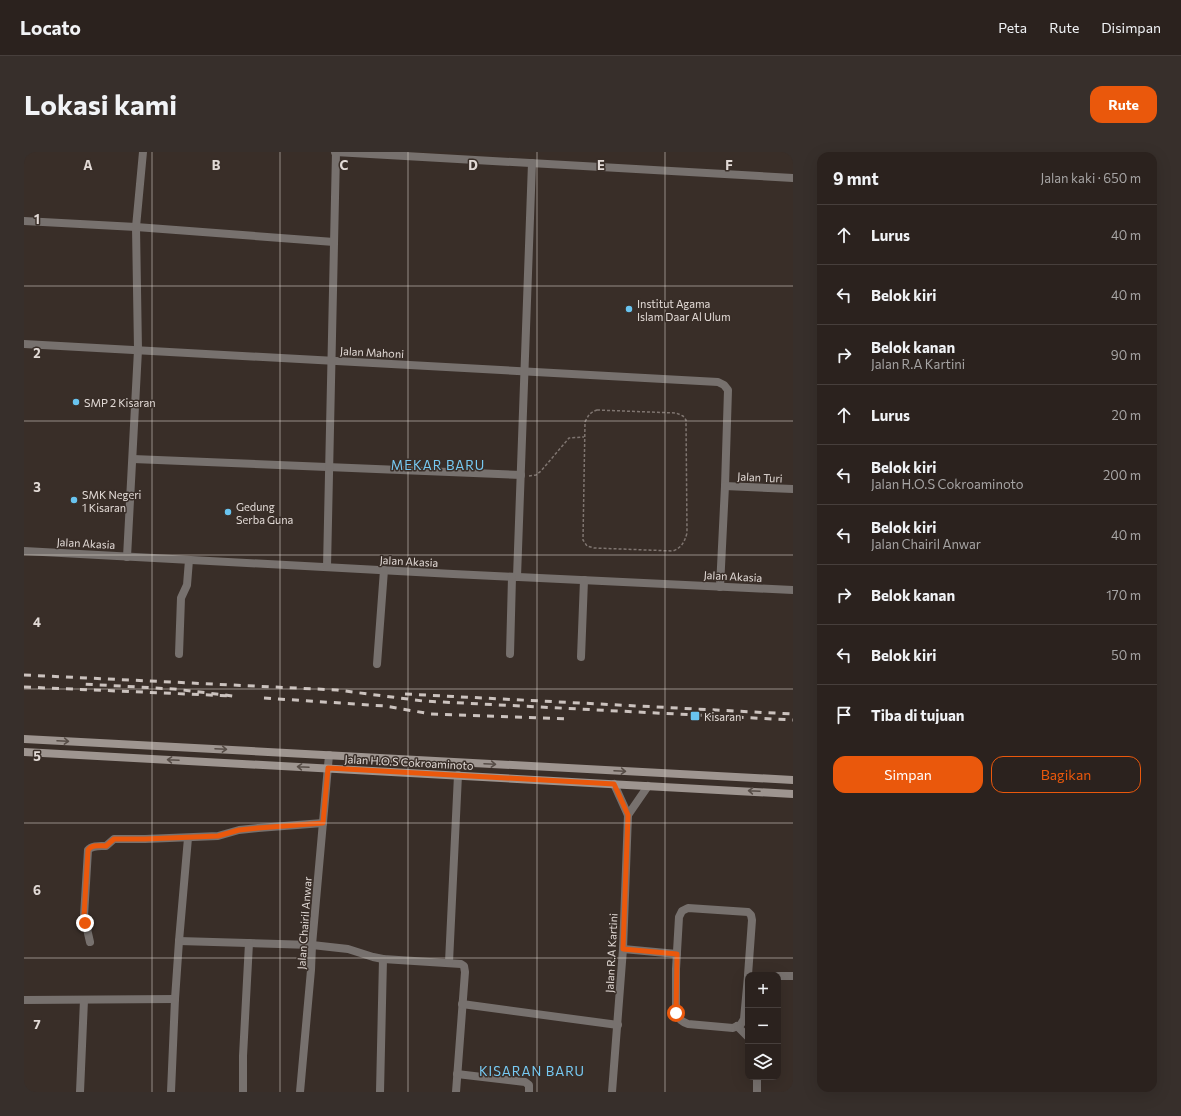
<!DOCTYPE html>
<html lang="id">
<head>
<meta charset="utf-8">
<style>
  :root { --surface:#2b221e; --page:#372f2b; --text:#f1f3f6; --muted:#a6a4a4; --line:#473f3c; --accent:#ea580c }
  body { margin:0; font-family:Commissioner,sans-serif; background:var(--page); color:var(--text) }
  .controls { position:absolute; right:12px; bottom:12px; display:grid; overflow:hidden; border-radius:8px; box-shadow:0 4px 16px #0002 }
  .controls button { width:36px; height:36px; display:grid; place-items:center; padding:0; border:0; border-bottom:1px solid var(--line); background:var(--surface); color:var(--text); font:20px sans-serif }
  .stop { position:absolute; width:12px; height:12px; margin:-9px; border:3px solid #ea580c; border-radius:50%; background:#fff }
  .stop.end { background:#ea580c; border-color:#fff; box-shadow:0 1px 4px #0008 }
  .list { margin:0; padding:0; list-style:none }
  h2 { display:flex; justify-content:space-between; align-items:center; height:52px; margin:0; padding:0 16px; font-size:17px }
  h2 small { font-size:13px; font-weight:400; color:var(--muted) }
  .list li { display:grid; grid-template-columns:26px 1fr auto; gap:12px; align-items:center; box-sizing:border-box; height:60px; padding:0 16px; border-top:1px solid var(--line) }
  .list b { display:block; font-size:15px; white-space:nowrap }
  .list p { margin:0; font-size:13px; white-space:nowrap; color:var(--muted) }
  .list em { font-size:13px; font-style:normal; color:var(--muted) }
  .actions { display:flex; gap:8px; padding:12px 16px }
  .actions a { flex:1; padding:9px 0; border:1px solid var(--accent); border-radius:12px; text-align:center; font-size:14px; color:var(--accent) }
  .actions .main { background:var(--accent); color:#fff }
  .icon { flex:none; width:22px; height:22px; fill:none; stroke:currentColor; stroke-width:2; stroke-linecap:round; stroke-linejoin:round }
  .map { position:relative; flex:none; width:769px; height:940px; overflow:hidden; border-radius:12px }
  header { display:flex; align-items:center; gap:24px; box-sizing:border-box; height:56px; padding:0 20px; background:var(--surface); border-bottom:1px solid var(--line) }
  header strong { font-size:19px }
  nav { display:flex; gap:22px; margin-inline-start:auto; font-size:14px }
  .intro { display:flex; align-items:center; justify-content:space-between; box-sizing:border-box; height:96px; padding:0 24px }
  h1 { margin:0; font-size:28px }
  .button { padding:10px 18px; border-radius:12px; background:var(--accent); color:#fff; font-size:14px; font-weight:700 }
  main { display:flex; gap:24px; padding:0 24px }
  aside { flex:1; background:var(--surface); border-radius:12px; box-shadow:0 4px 16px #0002 }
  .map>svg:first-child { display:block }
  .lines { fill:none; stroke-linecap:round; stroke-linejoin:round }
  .path { stroke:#7f7570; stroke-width:1.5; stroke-dasharray:3 2; stroke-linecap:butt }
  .minor { stroke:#77716e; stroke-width:8 }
  .tertiary { stroke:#77716e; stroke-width:8 }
  .secondary { stroke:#9e9590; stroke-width:8 }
  .rail { stroke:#cbc2be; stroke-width:3; stroke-dasharray:7 7; stroke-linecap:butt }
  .oneway { stroke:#574d47 }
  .route { stroke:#ea580c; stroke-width:5 }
  .grid { fill:none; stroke:#e2dad6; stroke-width:1; stroke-opacity:0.55 }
  .poi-dot { fill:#69c4f0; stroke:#392e28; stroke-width:1.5 }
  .labels { text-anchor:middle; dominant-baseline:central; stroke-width:3; stroke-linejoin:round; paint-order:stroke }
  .poi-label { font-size:11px; fill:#e2dad6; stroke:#392e28; text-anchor:start }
  .street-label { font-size:11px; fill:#e2dad6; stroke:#392e28 }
  .quarter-label { font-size:13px; letter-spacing:1px; fill:#77caf3; stroke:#392e28 }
  .grid-label { font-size:13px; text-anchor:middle; font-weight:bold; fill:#e2dad6; stroke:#392e28; stroke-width:3; stroke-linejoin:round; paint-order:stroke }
</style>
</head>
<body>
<header>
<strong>Locato</strong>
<nav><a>Peta</a><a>Rute</a><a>Disimpan</a></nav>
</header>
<div class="intro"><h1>Lokasi kami</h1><a class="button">Rute</a></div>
<main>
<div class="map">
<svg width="769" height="940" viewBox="0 0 769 940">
  <rect width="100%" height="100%" fill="#392e28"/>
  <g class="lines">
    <!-- path -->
    <g class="path">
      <path d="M 573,258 L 652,261 L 659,264 L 662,268 L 663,381 C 660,391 658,395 649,399 L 570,396 L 563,394 L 559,388 L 561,270 C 564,264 566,260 573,258 Z"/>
      <path d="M 505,324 L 512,323 L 517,319 L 545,286 L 560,285"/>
    </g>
    <!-- minor -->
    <g class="minor">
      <path d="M 311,0 L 769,26"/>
      <path d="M 0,69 L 112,75 L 310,90"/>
      <path d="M 0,192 L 694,230 L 700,233 L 704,238 L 701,334 L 696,435"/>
      <path d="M 109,307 L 497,323"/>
      <path d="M 701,334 L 769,337"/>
      <path d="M 0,399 L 429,422 L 769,438"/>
      <path d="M 103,405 L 114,198 L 112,75 L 119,0"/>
      <path d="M 303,415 L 312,0"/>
      <path d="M 493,425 L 508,11"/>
      <path d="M 155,502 L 157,446 L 163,433 L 165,408"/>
      <path d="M 486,502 L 488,425"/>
      <path d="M 557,505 L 560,428"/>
      <path d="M 353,512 L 360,418"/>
      <path d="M 155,789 L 288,793 L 324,797 L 349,805 L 359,807 L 437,812 L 440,814 L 441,820 L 432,940"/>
      <path d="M 66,790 L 60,764 L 64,698 C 68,693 76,694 82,694 L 90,687 L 121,687 L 194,684 L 215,678 L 234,676 L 299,671"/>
      <path d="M 599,797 L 653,802"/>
      <path d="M 425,810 L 434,623"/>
      <path d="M 724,824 L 720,867 L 717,872 L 709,876 L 664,872 C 658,870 654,867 652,861 L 652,817 L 655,765 L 658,759 L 664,756 L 724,760 L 727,763 L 728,768 L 724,823"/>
      <path d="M 754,824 L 769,824"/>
      <path d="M 0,848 L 151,847"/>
      <path d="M 438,852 L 594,873"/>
      <path d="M 713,874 L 724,885"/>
      <path d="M 433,922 L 501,930 L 505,933 L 505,940"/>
      <path d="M 56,940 L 60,848"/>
      <path d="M 147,940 L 151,847 L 155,789 L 164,686"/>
      <path d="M 219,940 L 219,904 L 225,791"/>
      <path d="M 276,940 L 287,818 L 288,793 L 305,603"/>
      <path d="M 356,940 L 359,807"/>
      <path d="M 733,940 L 733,925"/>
    </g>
    <!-- tertiary -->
    <g class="tertiary">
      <path d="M 604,663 L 624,634"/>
      <path d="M 588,940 L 599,797 L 604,663 L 590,632"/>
    </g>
    <!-- secondary -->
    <g class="secondary">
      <path d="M 0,587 L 769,628"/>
      <path d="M 0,600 L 769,642"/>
    </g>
    <!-- rail -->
    <g class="rail">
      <path d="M 0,523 L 313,538 L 399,549 L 769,568"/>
      <path d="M 0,535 L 209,544 L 150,537 L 58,532"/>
      <path d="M 381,542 L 769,562"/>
      <path d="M 240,546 L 361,554 L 407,562 L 545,567"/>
    </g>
  </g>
  <!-- one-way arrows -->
  <defs><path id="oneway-shaft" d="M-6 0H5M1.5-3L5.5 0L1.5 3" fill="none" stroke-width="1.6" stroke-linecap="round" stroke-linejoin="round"/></defs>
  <g class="oneway">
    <use href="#oneway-shaft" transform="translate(39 589) rotate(3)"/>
    <use href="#oneway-shaft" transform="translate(197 597) rotate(3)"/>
    <use href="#oneway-shaft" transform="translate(149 608) rotate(-177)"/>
    <use href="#oneway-shaft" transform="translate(466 612) rotate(3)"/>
    <use href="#oneway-shaft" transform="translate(279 615) rotate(-177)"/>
    <use href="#oneway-shaft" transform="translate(596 619) rotate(3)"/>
    <use href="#oneway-shaft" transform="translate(730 639) rotate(-177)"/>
  </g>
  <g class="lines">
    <!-- route -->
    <path class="route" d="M 61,771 L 60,764 L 64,698 C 68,692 76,694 82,694 L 90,687 L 121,687 L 194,684 L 215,678 L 234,676 L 299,671 L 304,616 L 590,632 L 604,663 L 599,797 L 653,802 L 652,861"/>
  </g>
  <!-- grid -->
  <path class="grid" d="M 128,0 L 128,940M 256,0 L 256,940M 384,0 L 384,940M 513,0 L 513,940M 641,0 L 641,940M 0,134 L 769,134M 0,269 L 769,269M 0,403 L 769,403M 0,537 L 769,537M 0,671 L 769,671M 0,806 L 769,806"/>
  <!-- markers -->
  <g class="poi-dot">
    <circle cx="605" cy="157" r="4"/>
    <circle cx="52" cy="250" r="4"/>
    <circle cx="50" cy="348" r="4"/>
    <circle cx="204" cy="360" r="4"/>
    <rect x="666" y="559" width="10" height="10" rx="2"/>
  </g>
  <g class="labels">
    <!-- poi labels -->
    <g class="poi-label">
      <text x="613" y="151">Institut Agama<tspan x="613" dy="13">Islam Daar Al Ulum</tspan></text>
      <text x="60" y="250">SMP 2 Kisaran</text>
      <text x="58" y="342">SMK Negeri<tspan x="58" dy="13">1 Kisaran</tspan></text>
      <text x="212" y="354">Gedung<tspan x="212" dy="13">Serba Guna</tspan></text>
      <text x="680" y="564">Kisaran</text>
    </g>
    <!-- street labels -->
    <g class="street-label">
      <text transform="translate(348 200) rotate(3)">Jalan Mahoni</text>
      <text transform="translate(736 325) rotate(3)">Jalan Turi</text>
      <text transform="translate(62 391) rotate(3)">Jalan Akasia</text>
      <text transform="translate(385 409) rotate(3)">Jalan Akasia</text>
      <text transform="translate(709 424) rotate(3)">Jalan Akasia</text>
      <text transform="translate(385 610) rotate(3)">Jalan H.O.S Cokroaminoto</text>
      <text transform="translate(280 771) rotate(-86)">Jalan Chairil Anwar</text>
      <text transform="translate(587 801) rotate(-87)">Jalan R.A Kartini</text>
    </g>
    <!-- quarter labels -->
    <g class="quarter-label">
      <text x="414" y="313">MEKAR BARU</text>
      <text x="508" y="919">KISARAN BARU</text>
    </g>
  </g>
  <g class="grid-label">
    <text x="64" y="18">A</text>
    <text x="192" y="18">B</text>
    <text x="320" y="18">C</text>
    <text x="449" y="18">D</text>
    <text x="577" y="18">E</text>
    <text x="705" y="18">F</text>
    <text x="13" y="72">1</text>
    <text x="13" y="206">2</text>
    <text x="13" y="340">3</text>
    <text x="13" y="475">4</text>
    <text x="13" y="609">5</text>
    <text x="13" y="743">6</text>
    <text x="13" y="877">7</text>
  </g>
</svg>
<div class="controls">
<button>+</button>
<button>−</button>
<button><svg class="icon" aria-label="layers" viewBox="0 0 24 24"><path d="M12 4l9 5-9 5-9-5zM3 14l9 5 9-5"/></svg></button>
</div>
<div class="stop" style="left:652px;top:861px"></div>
<div class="stop end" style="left:61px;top:771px"></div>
</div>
<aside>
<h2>9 mnt<small>Jalan kaki · 650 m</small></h2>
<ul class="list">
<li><svg class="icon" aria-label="ahead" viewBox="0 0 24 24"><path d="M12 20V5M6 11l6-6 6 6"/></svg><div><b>Lurus</b></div><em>40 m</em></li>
<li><svg class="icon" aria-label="left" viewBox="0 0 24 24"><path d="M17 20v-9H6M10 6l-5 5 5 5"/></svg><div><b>Belok kiri</b></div><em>40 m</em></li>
<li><svg class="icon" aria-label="right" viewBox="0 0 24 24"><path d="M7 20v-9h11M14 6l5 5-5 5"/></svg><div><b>Belok kanan</b><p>Jalan R.A Kartini</p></div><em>90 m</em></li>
<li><svg class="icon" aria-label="ahead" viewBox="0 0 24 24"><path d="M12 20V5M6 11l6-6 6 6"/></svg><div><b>Lurus</b></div><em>20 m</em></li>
<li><svg class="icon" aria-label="left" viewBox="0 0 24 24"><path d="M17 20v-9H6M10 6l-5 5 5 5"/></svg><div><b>Belok kiri</b><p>Jalan H.O.S Cokroaminoto</p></div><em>200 m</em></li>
<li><svg class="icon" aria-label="left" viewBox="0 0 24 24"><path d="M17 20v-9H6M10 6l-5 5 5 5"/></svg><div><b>Belok kiri</b><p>Jalan Chairil Anwar</p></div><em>40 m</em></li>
<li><svg class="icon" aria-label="right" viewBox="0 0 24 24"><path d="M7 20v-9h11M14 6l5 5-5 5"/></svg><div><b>Belok kanan</b></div><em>170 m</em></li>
<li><svg class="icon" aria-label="left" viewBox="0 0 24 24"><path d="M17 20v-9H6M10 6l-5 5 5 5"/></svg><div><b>Belok kiri</b></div><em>50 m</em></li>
<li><svg class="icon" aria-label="arrive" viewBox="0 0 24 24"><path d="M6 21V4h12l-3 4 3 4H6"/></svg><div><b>Tiba di tujuan</b></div></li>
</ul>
<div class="actions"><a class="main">Simpan</a><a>Bagikan</a></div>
</aside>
</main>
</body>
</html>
